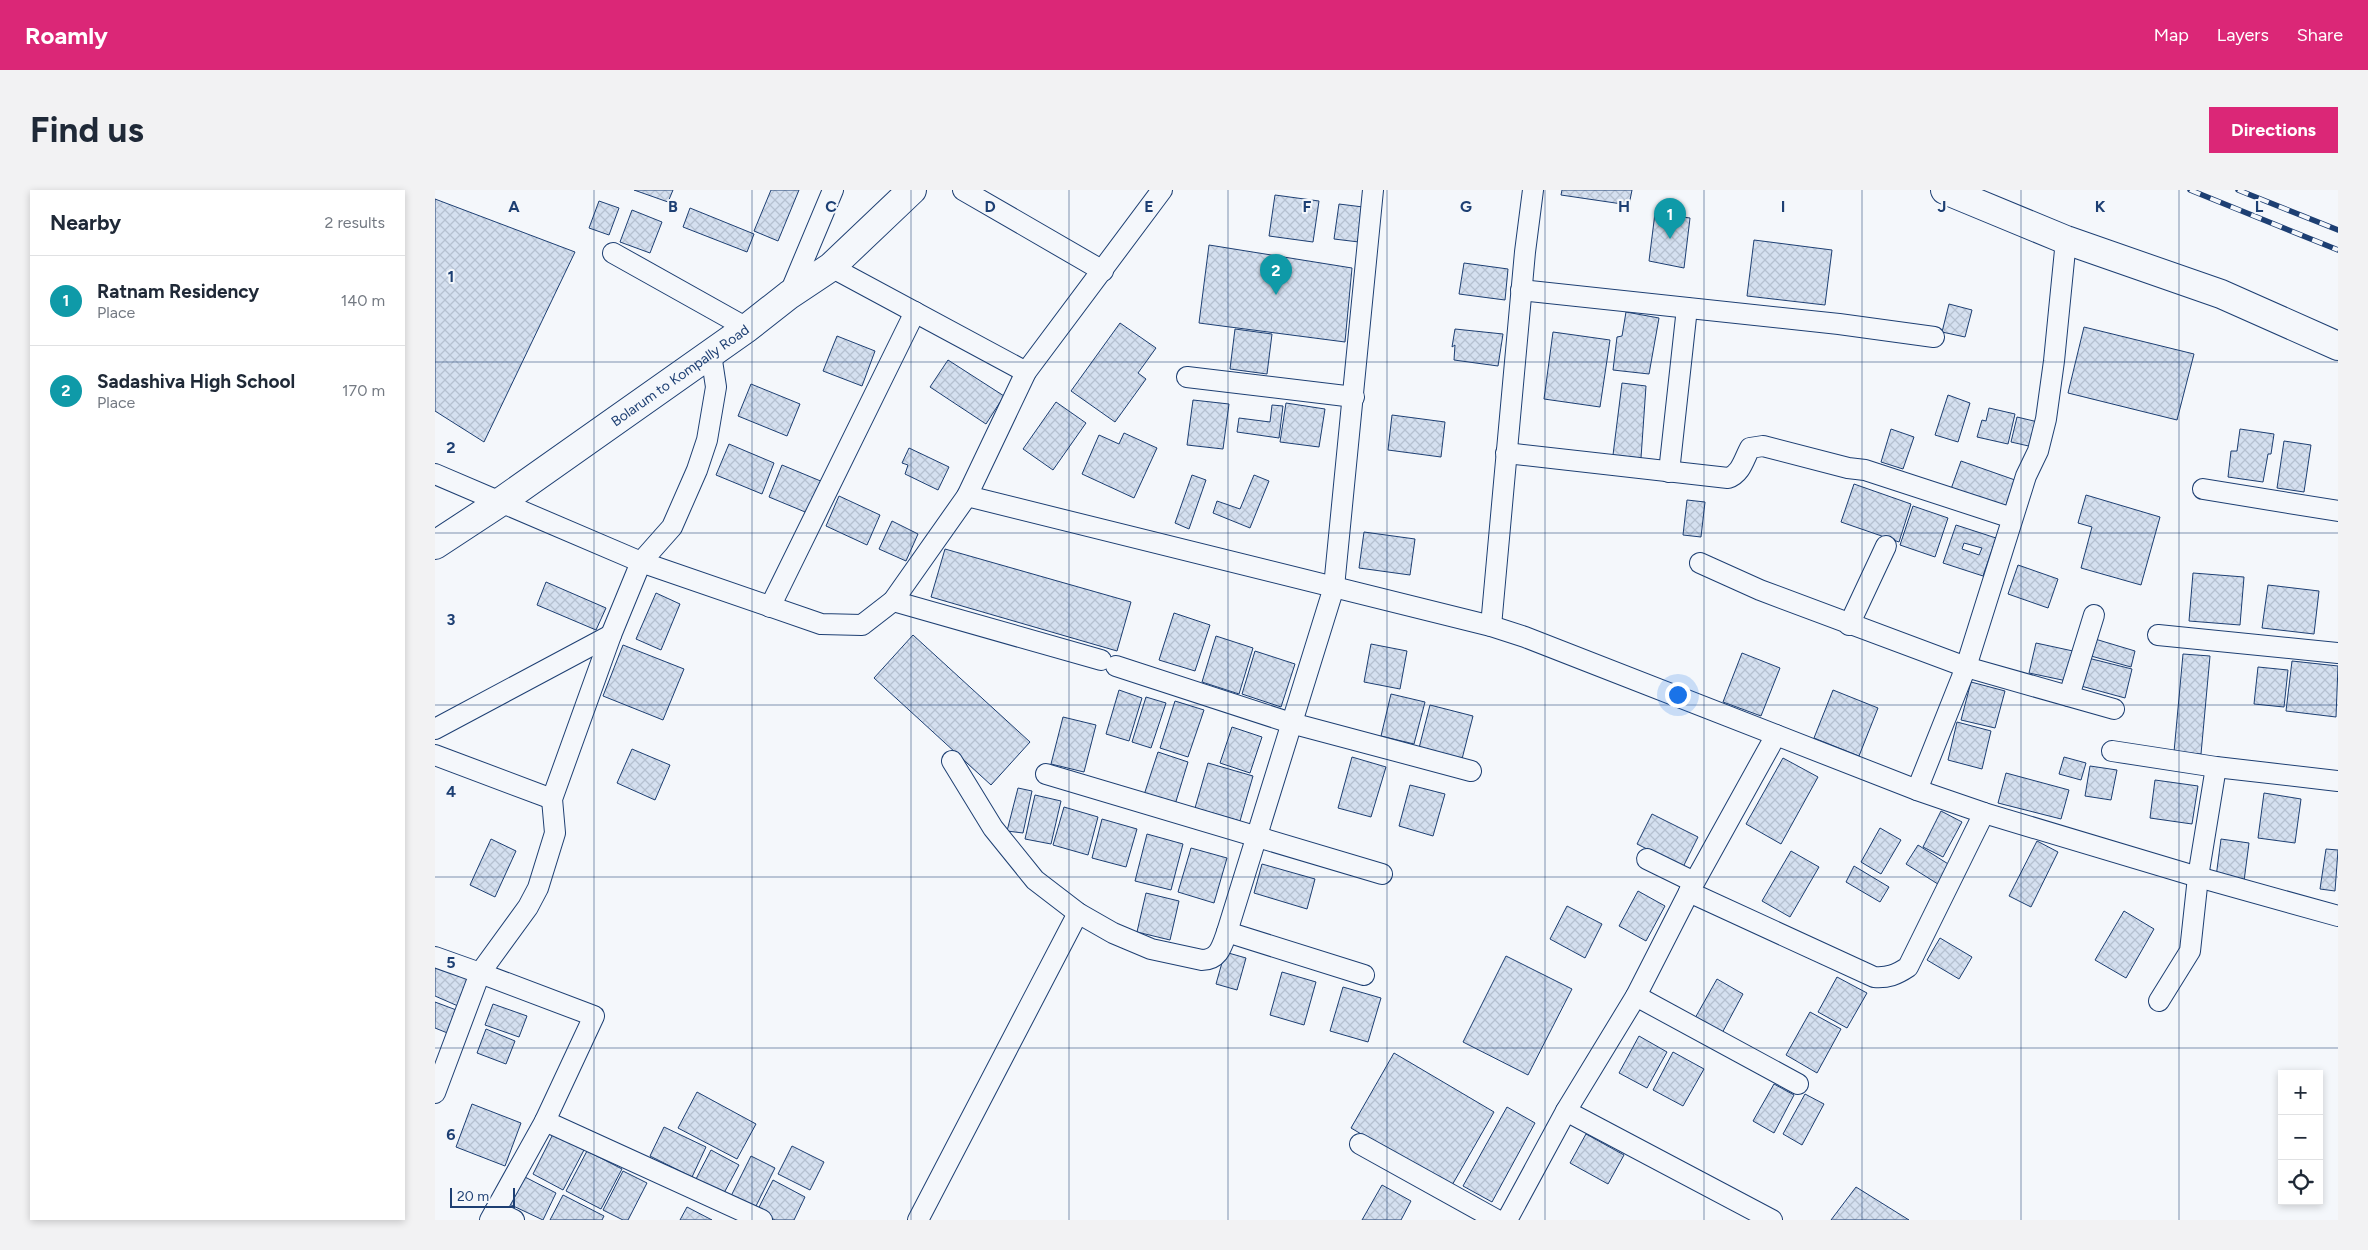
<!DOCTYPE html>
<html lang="en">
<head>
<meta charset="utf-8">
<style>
  :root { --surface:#fff; --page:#f2f2f3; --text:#1f2937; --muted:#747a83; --line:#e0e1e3; --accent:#db2777 }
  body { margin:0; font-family:Figtree,sans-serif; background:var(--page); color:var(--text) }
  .controls { position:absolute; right:15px; bottom:15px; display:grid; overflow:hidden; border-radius:0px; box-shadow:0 2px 8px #0003 }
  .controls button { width:45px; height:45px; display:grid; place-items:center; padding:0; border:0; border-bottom:1px solid var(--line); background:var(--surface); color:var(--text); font:25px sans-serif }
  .scale { position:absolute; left:15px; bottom:12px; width:65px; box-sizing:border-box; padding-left:5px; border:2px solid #1d3f73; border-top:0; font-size:14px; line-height:18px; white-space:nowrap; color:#1d3f73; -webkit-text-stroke:4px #f4f7fb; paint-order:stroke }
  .you { position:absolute; left:1242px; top:504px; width:18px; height:18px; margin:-12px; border:4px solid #fff; border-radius:50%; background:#1a73e8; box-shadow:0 0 0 8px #1a73e833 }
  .badge { display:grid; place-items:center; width:32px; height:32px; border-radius:50%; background:var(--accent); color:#fff; font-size:16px; font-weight:700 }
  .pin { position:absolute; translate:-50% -41px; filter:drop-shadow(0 1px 2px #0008) }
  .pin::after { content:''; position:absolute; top:26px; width:18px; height:15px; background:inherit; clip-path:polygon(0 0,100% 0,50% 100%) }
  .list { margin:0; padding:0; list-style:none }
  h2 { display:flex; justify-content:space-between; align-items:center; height:65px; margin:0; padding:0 20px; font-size:21px }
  h2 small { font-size:16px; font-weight:400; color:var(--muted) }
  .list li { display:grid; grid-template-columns:32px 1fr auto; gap:15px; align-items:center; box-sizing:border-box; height:90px; padding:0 20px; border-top:1px solid var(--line) }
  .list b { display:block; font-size:19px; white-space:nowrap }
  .list p { margin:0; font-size:16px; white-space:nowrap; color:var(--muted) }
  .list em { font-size:16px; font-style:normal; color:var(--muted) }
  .icon { flex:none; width:28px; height:28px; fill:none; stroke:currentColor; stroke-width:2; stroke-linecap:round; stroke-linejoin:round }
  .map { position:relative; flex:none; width:1903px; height:1030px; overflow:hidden; border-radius:0px }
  header { display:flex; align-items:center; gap:30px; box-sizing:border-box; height:70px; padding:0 25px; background:var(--accent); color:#fff }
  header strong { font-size:24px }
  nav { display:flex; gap:28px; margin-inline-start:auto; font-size:18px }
  .intro { display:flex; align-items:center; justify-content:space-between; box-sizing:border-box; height:120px; padding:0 30px }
  h1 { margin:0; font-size:35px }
  .button { padding:12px 22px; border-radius:0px; background:var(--accent); color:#fff; font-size:18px; font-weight:700 }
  main { display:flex; gap:30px; padding:0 30px }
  aside { flex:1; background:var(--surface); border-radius:0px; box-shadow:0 2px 8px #0003 }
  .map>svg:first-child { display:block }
  .building { fill:url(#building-cross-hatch); stroke:#1d3f73; fill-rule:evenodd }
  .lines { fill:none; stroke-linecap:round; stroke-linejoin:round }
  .street-casing { stroke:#1d3f73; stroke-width:22 }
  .secondary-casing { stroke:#1d3f73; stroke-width:30 }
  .street { stroke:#f4f7fb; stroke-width:20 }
  .secondary { stroke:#f4f7fb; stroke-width:28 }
  .rail-casing { stroke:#1d3f73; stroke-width:5.5 }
  .rail { stroke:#f4f7fb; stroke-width:4; stroke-dasharray:11; stroke-linecap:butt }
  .grid { fill:none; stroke:#1d3f73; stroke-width:1; stroke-opacity:0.55 }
  .labels { text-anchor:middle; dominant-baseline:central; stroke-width:4; stroke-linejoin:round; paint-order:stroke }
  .street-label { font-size:14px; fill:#1d3f73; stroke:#f4f7fb }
  .grid-label { font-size:16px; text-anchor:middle; font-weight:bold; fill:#1d3f73; stroke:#f4f7fb; stroke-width:4; stroke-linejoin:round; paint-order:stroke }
</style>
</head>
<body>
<header>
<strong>Roamly</strong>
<nav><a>Map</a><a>Layers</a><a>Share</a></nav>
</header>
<div class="intro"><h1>Find us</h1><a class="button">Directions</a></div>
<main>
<aside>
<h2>Nearby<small>2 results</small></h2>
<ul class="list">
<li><span class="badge" style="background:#0f9aa8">1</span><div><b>Ratnam Residency</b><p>Place</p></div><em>140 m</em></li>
<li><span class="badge" style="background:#0f9aa8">2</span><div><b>Sadashiva High School</b><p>Place</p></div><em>170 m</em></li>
</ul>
</aside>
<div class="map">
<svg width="1903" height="1030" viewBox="0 0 1903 1030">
  <defs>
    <pattern id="building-cross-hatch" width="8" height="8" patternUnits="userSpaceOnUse" patternTransform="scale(1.25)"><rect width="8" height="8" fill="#d5e0f0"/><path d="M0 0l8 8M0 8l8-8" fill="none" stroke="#b6c1d1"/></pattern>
  </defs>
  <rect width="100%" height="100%" fill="#f4f7fb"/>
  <!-- building -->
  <g class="building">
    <path d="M 199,0 L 238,0 L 233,12 Z"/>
    <path d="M 336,0 L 364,0 L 343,51 L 319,41 Z"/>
    <path d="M 1127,0 L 1197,0 L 1194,15 L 1126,5 Z"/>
    <path d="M 840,5 L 884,11 L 878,52 L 834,46 Z"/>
    <path d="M 0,9 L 140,62 L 49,252 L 0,221 Z"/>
    <path d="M 164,11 L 184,18 L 174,45 L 154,38 Z"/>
    <path d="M 904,14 L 928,17 L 924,52 L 899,49 Z"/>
    <path d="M 255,18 L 319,44 L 312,62 L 248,37 Z"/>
    <path d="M 197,20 L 227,32 L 215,63 L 185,52 Z"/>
    <path d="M 1220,23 L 1255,28 L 1249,78 L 1214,71 Z"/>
    <path d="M 1319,50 L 1397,60 L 1390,115 L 1312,106 Z"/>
    <path d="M 774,55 L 917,78 L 910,152 L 764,133 Z"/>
    <path d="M 1029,73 L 1073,79 L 1070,110 L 1024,104 Z"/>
    <path d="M 1514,114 L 1537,120 L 1530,147 L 1507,142 Z"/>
    <path d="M 1191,122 L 1224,128 L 1214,184 L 1178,180 L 1182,147 L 1187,146 Z"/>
    <path d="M 685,133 L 721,158 L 703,183 L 711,189 L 680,232 L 636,201 Z"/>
    <path d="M 1649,137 L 1759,164 L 1742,230 L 1633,203 Z"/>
    <path d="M 800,139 L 837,144 L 832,184 L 795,179 Z"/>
    <path d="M 1020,139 L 1068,144 L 1063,176 L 1019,170 L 1020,155 L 1017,157 Z"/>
    <path d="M 1118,142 L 1175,150 L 1165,217 L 1109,209 Z"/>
    <path d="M 402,146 L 440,161 L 427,196 L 388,181 Z"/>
    <path d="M 513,170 L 569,206 L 551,234 L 495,197 Z"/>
    <path d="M 1187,193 L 1211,196 L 1206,268 L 1178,265 Z"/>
    <path d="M 316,194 L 365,214 L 352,246 L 303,226 Z"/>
    <path d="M 1513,205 L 1535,213 L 1523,252 L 1500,245 Z"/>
    <path d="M 758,210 L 794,214 L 788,259 L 752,255 Z"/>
    <path d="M 621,212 L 651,233 L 618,280 L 588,259 Z"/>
    <path d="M 851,213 L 890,219 L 884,257 L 845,252 Z"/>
    <path d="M 837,215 L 848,216 L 844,248 L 802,242 L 804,228 L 835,232 Z"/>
    <path d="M 1554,218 L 1580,224 L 1573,254 L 1542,247 L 1547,230 L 1551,231 Z"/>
    <path d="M 957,225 L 1010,232 L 1006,267 L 953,260 Z"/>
    <path d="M 1582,227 L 1603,232 L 1598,257 L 1576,252 Z"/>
    <path d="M 1456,239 L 1479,247 L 1468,279 L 1446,272 Z"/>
    <path d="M 1805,239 L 1839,244 L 1836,264 L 1833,264 L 1828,292 L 1793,287 L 1796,261 L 1802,261 Z"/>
    <path d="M 689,243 L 722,258 L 699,308 L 647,284 L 664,245 L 684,254 Z"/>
    <path d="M 1849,251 L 1876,255 L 1869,302 L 1842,298 Z"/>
    <path d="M 294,254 L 339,273 L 327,304 L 281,285 Z"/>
    <path d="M 474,258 L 514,277 L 503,300 L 470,284 L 473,275 L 467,273 Z"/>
    <path d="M 1526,271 L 1580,290 L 1570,318 L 1516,299 Z"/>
    <path d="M 347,275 L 388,292 L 375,324 L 334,307 Z"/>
    <path d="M 757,285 L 771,290 L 754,339 L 740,333 Z"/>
    <path d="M 819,285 L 834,291 L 815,338 L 778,323 L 782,311 L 805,319 Z"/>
    <path d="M 1419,294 L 1476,314 L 1464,352 L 1406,332 Z"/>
    <path d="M 1651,305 L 1725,327 L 1706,395 L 1646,378 L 1657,337 L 1643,333 Z"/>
    <path d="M 404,306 L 445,325 L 432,355 L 391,336 Z"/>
    <path d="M 1252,310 L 1270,312 L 1266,347 L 1248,345 Z"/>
    <path d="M 1478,316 L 1513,328 L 1500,367 L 1465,355 Z"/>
    <path d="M 457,331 L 483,344 L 471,371 L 444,359 Z"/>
    <path d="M 1521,335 L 1561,348 L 1548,386 L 1508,373 ZM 1529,353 L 1547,358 L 1544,365 L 1527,359 Z"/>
    <path d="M 929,342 L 980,349 L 975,385 L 924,378 Z"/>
    <path d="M 510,359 L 696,412 L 682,461 L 496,407 Z"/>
    <path d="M 1583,375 L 1623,389 L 1613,418 L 1573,404 Z"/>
    <path d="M 1758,383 L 1809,387 L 1805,435 L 1754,431 Z"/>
    <path d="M 111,392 L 171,418 L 161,440 L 102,415 Z"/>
    <path d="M 1833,395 L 1884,401 L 1879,444 L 1827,438 Z"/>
    <path d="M 221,403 L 245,414 L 226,460 L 201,449 Z"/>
    <path d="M 739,423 L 775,435 L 760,481 L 724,470 Z"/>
    <path d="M 478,445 L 595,552 L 556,595 L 439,488 Z"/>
    <path d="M 781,446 L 818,458 L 804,504 L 767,492 Z"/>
    <path d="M 1660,449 L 1700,461 L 1696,477 L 1656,466 Z"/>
    <path d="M 1601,453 L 1638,461 L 1632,491 L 1594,483 Z"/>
    <path d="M 936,454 L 972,461 L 965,499 L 929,492 Z"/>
    <path d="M 188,455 L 249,479 L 228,530 L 168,506 Z"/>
    <path d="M 820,461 L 860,474 L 846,517 L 807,504 Z"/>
    <path d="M 1307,463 L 1345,478 L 1326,526 L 1288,512 Z"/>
    <path d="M 1748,464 L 1775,466 L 1766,564 L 1739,562 Z"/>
    <path d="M 1653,468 L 1697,479 L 1690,508 L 1646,496 Z"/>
    <path d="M 1857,471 L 1903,476 L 1901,527 L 1851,521 Z"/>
    <path d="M 1823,477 L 1853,480 L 1849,517 L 1819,514 Z"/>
    <path d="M 1536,492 L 1570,501 L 1560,538 L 1526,530 Z"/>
    <path d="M 684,500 L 707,508 L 694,551 L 671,544 Z"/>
    <path d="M 1398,500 L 1443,518 L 1424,566 L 1379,548 Z"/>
    <path d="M 956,504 L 990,512 L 979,554 L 946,546 Z"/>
    <path d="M 711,507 L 731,513 L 716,558 L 697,552 Z"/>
    <path d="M 740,511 L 769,520 L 753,567 L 725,558 Z"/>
    <path d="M 995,515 L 1038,526 L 1027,569 L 984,558 Z"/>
    <path d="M 628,527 L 661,535 L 649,582 L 616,574 Z"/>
    <path d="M 1522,532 L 1556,541 L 1547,579 L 1513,570 Z"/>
    <path d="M 797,537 L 827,547 L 815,583 L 785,573 Z"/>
    <path d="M 197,559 L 235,575 L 220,610 L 182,593 Z"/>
    <path d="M 723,562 L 753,572 L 739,618 L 708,608 Z"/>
    <path d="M 917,567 L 951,577 L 936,627 L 903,618 Z"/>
    <path d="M 1629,567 L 1651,573 L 1646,590 L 1624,584 Z"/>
    <path d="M 1348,568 L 1383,587 L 1346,654 L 1311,634 Z"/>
    <path d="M 773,573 L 818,586 L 805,631 L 760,618 Z"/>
    <path d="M 1655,576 L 1682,580 L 1676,610 L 1650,606 Z"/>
    <path d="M 1571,583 L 1634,600 L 1626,629 L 1563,613 Z"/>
    <path d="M 1720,590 L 1763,596 L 1757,634 L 1715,628 Z"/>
    <path d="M 975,595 L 1010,604 L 998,646 L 964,636 Z"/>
    <path d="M 583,598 L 597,601 L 588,643 L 572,641 Z"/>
    <path d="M 1829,603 L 1866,609 L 1860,653 L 1823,648 Z"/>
    <path d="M 600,605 L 626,611 L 616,654 L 590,649 Z"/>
    <path d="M 629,617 L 663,627 L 653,665 L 618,655 Z"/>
    <path d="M 1506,621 L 1527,632 L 1508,667 L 1488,657 Z"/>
    <path d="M 1217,624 L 1263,647 L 1248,677 L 1202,654 Z"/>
    <path d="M 667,629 L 702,639 L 691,677 L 657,668 Z"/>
    <path d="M 1445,638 L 1466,650 L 1446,684 L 1426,672 Z"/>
    <path d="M 712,644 L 748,654 L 736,700 L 700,691 Z"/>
    <path d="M 56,649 L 81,661 L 60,707 L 35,695 Z"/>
    <path d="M 1786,649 L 1814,653 L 1809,691 L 1781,687 Z"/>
    <path d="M 1602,651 L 1623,662 L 1596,717 L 1574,706 Z"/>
    <path d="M 1483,655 L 1518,677 L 1506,696 L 1471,674 Z"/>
    <path d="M 756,658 L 792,668 L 779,713 L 743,702 Z"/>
    <path d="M 1891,659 L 1903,660 L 1900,701 L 1885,699 Z"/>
    <path d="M 1356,661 L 1384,677 L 1355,727 L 1327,711 Z"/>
    <path d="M 827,674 L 880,689 L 872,719 L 819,703 Z"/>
    <path d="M 1419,676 L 1454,697 L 1445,712 L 1411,692 Z"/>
    <path d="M 1203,701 L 1230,716 L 1211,751 L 1184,736 Z"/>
    <path d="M 711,703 L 744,711 L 735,750 L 702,742 Z"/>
    <path d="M 1132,716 L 1167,734 L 1150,768 L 1115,749 Z"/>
    <path d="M 1689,721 L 1719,739 L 1691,788 L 1660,770 Z"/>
    <path d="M 1505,748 L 1537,767 L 1524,789 L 1492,770 Z"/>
    <path d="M 790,762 L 811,768 L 802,800 L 781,794 Z"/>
    <path d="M 1071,766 L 1137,799 L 1093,885 L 1028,852 Z"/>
    <path d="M 0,774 L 35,788 L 23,816 L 0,806 Z"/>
    <path d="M 847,782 L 881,792 L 869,835 L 835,825 Z"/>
    <path d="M 1402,787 L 1432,803 L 1412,838 L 1383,822 Z"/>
    <path d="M 1282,789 L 1308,804 L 1286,845 L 1259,830 Z"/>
    <path d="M 908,797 L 946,808 L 933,852 L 895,841 Z"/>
    <path d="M 0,812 L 24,821 L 15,844 L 0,838 Z"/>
    <path d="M 58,814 L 92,826 L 84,847 L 50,835 Z"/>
    <path d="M 1375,822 L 1406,839 L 1382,883 L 1351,865 Z"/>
    <path d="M 51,839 L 80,851 L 71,874 L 42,863 Z"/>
    <path d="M 1204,846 L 1232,862 L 1212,898 L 1184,883 Z"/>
    <path d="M 1238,862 L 1269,879 L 1248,916 L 1218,900 Z"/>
    <path d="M 959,863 L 1059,922 L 1016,997 L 916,938 Z"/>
    <path d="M 1339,894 L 1359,905 L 1339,943 L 1318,931 Z"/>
    <path d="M 262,902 L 321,934 L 302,969 L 243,938 Z"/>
    <path d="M 1370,904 L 1389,914 L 1367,955 L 1348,944 Z"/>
    <path d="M 37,914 L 86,933 L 70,976 L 21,957 Z"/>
    <path d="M 1072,917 L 1100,933 L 1057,1012 L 1028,996 Z"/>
    <path d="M 229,937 L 271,957 L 257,987 L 215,966 Z"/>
    <path d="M 118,944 L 149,960 L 128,1000 L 98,984 Z"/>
    <path d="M 1151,944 L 1189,965 L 1173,994 L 1135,973 Z"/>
    <path d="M 357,956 L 389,972 L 375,1000 L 343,984 Z"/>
    <path d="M 276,960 L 304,975 L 289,1003 L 261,989 Z"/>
    <path d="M 152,961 L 187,979 L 166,1019 L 131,1001 Z"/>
    <path d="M 316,966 L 340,978 L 320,1018 L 296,1006 Z"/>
    <path d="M 188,981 L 212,993 L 193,1030 L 188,1030 L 168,1020 Z"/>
    <path d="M 88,986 L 121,1003 L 108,1030 L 74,1014 Z"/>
    <path d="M 338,990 L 370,1007 L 359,1030 L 340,1030 L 322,1021 Z"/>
    <path d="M 947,995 L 976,1011 L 966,1030 L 927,1030 Z"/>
    <path d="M 1421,997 L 1474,1030 L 1396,1030 Z"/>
    <path d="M 128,1005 L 169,1026 L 167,1030 L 115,1030 Z"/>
    <path d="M 252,1017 L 277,1030 L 245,1030 Z"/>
  </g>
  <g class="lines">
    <!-- street casing -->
    <g class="street-casing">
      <g id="street">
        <path d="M 528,0 L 668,81"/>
        <path d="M 178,63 L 312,138"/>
        <path d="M 396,77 L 591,182"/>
        <path d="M 1086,100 L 1404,134 L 1499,147"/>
        <path d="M 354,105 L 398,0"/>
        <path d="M 752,187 L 919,207"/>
        <path d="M 1071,263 L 1293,288 C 1306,284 1309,269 1315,258 L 1328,256 L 1413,278 L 1430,280 L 1577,328"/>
        <path d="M 1234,282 L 1252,118"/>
        <path d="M 0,284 L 206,372 L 386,434 L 427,435 L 458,411 L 532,306 L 591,182 L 727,0"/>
        <path d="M 1768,299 L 1903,321"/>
        <path d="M 532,306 L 1056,436 L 1090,447 L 1482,600 L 1549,623 L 1763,687 L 1903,726"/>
        <path d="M 1265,373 L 1325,400 L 1531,477 L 1679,519"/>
        <path d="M 458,411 L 666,470"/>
        <path d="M 335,417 L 480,122"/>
        <path d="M 1414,435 L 1451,356"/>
        <path d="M 1056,436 L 1090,62 L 1098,0"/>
        <path d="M 1723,445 L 1903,463"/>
        <path d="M 681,476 L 856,533 L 1036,581"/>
        <path d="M 1634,506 L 1659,425"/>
        <path d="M 0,539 L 176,445"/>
        <path d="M 1677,561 L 1781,577 L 1903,591"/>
        <path d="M 0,565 L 117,609"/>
        <path d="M 517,571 L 558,638 L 600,690 L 643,723 L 678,743 L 716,759 L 767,770 C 784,770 787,756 792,742 L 899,397 L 938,0"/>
        <path d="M 611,584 L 947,684"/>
        <path d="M 1482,600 L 1531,477 L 1591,286 L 1603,261 L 1611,229 L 1619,171 L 1631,50"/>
        <path d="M 1212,669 L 1259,692"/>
        <path d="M 1254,702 L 1439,787 C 1453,788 1461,785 1473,777 L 1549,623"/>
        <path d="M 792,742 L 929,785"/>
        <path d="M 0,767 L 45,783 L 0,903"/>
        <path d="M 1201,806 L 1363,894"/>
        <path d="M 1724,811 L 1755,761 L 1763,687 L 1781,577"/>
        <path d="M 1131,921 L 1337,1030"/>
        <path d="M 110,931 L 327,1030"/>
        <path d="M 925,954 L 1062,1030"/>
        <path d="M 60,1021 L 79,1030"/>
        <path d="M 55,1030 L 110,931 L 159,826 L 45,783 L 93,717 L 103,698 L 120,643 L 117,609 L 176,445 L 206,372 L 237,337 L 262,280 L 272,250 L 281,197 L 276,164"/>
        <path d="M 483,1030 L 643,723"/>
        <path d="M 1072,1030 L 1131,921 L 1201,806 L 1254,702 L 1341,545"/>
      </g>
    </g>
    <!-- secondary casing -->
    <g class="secondary-casing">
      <g id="secondary">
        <path d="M 1510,0 L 1631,50 L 1786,104 L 1903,156"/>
        <path id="s1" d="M 0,355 L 64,313 L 312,138 L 354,105 L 396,77 L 477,0"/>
      </g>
    </g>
    <!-- street -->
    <use href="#street" class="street"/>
    <!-- secondary -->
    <use href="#secondary" class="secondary"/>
    <!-- rail casing -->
    <g class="rail-casing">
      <g id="rail">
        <path d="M 1755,0 L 1903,60"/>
        <path d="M 1803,0 L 1903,40"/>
      </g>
    </g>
    <!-- rail -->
    <use href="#rail" class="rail"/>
  </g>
  <!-- grid -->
  <path class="grid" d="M 159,0 L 159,1030M 317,0 L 317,1030M 476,0 L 476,1030M 634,0 L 634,1030M 793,0 L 793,1030M 952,0 L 952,1030M 1110,0 L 1110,1030M 1269,0 L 1269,1030M 1427,0 L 1427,1030M 1586,0 L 1586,1030M 1744,0 L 1744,1030M 0,172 L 1903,172M 0,343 L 1903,343M 0,515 L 1903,515M 0,687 L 1903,687M 0,858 L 1903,858"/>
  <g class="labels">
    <!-- street labels -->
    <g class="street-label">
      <text stroke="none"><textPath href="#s1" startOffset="298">Bolarum to Kompally Road</textPath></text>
    </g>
  </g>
  <g class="grid-label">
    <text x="79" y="22">A</text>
    <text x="238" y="22">B</text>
    <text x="396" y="22">C</text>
    <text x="555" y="22">D</text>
    <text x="714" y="22">E</text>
    <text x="872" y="22">F</text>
    <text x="1031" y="22">G</text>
    <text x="1189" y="22">H</text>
    <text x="1348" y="22">I</text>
    <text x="1507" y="22">J</text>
    <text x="1665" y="22">K</text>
    <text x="1824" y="22">L</text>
    <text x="16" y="92">1</text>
    <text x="16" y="263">2</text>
    <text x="16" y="435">3</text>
    <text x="16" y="607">4</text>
    <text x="16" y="778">5</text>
    <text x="16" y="950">6</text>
  </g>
</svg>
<div class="controls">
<button>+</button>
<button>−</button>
<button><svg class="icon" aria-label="locate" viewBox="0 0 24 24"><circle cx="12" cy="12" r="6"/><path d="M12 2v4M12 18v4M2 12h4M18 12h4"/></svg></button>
</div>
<div class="scale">20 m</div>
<div class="you"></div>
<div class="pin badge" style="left:1235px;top:49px;background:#0f9aa8">1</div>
<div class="pin badge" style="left:841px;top:105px;background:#0f9aa8">2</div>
</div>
</main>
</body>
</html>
